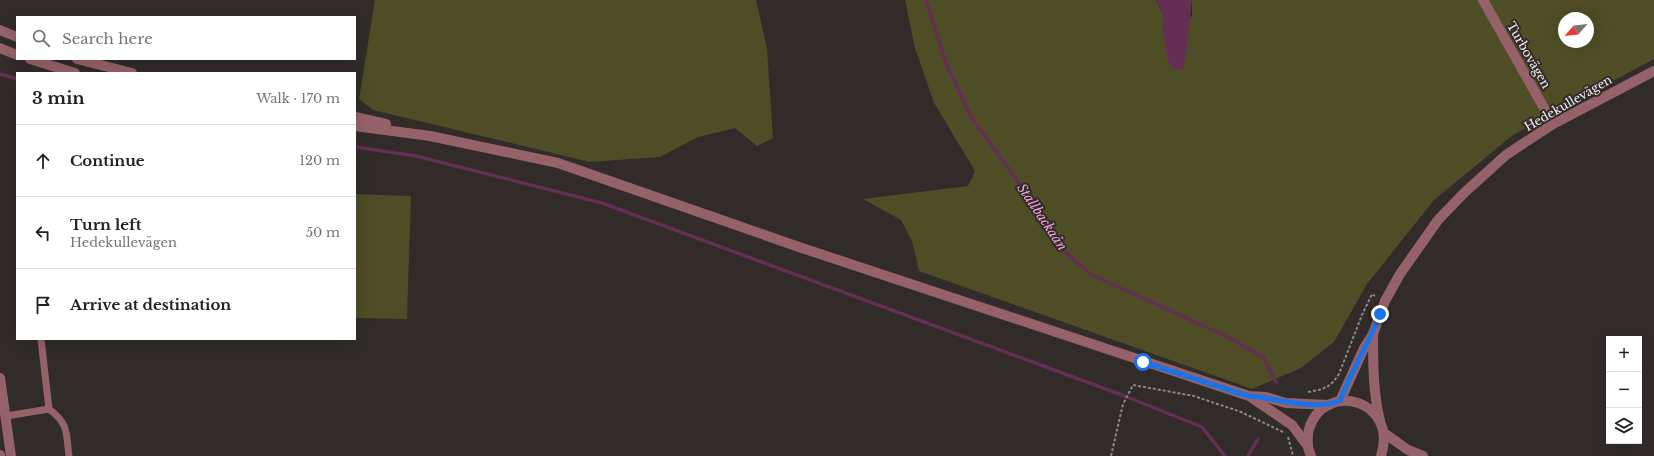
<!DOCTYPE html>
<html lang="en">
<head>
<meta charset="utf-8">
<style>
  :root { --surface:#fff; --page:#f2f2f2; --text:#202124; --muted:#757577; --line:#e0e0e0 }
  body { margin:0; font-family:"Libre Baskerville",serif; background:var(--page); color:var(--text) }
  .controls { position:absolute; right:12px; bottom:12px; display:grid; overflow:hidden; border-radius:0px; box-shadow:0 4px 16px #0002 }
  .controls button { width:36px; height:36px; display:grid; place-items:center; padding:0; border:0; border-bottom:1px solid var(--line); background:var(--surface); color:var(--text); font:20px sans-serif }
  .compass { position:absolute; left:1558px; top:12px; width:36px; height:36px; border-radius:50%; background:var(--surface); box-shadow:0 4px 16px #0002; rotate:243deg }
  .stop { position:absolute; width:12px; height:12px; margin:-9px; border:3px solid #1a73e8; border-radius:50%; background:#fff }
  .stop.end { background:#1a73e8; border-color:#fff; box-shadow:0 1px 4px #0008 }
  .list { margin:0; padding:0; list-style:none }
  h2 { display:flex; justify-content:space-between; align-items:center; height:52px; margin:0; padding:0 16px; font-size:17px }
  h2 small { font-size:13px; font-weight:400; color:var(--muted) }
  .list li { display:grid; grid-template-columns:26px 1fr auto; gap:12px; align-items:center; box-sizing:border-box; height:72px; padding:0 16px; border-top:1px solid var(--line) }
  .list b { display:block; font-size:15px; white-space:nowrap }
  .list p { margin:0; font-size:13px; white-space:nowrap; color:var(--muted) }
  .list em { font-size:13px; font-style:normal; color:var(--muted) }
  .icon { flex:none; width:22px; height:22px; fill:none; stroke:currentColor; stroke-width:2; stroke-linecap:round; stroke-linejoin:round }
  .map { position:relative; flex:none; width:1654px; height:456px; overflow:hidden }
  .search { position:absolute; background:var(--surface); box-shadow:0 4px 16px #0002; left:16px; top:16px; width:340px; height:44px; display:flex; align-items:center; gap:10px; box-sizing:border-box; padding:0 14px; border-radius:0px; color:var(--muted); font-size:15px }
  .panel { position:absolute; background:var(--surface); box-shadow:0 4px 16px #0002; left:16px; top:72px; width:340px; height:268px; border-radius:0px }
  .map>svg:first-child { display:block }
  .green { fill:#4f4d25; fill-rule:evenodd }
  .water { fill:#642e55 }
  .lines { fill:none; stroke-linecap:round; stroke-linejoin:round }
  .stream { stroke:#642e55; stroke-width:3.5 }
  .path { stroke:#8d8887; stroke-width:2; stroke-dasharray:3 2; stroke-linecap:butt }
  .service { stroke:#966269; stroke-width:7 }
  .minor { stroke:#966269; stroke-width:10 }
  .tertiary { stroke:#966269; stroke-width:10 }
  .route { stroke:#1a73e8; stroke-width:5 }
  .labels { text-anchor:middle; dominant-baseline:central; stroke-width:4; stroke-linejoin:round; paint-order:stroke }
  .street-label { font-size:12px; fill:#f3efee; stroke:#312b2a }
  .water-label { font-size:13px; font-style:italic; fill:#f9a4de; stroke:#312b2a }
</style>
</head>
<body>
<div class="map">
<svg width="1654" height="456" viewBox="0 0 1654 456">
  <rect width="100%" height="100%" fill="#312b2a"/>
  <!-- green -->
  <g class="green">
    <path d="M 375,0 L 756,0 L 767,48 L 773,138 L 757,146 L 735,128 L 698,137 L 660,157 L 590,162 L 373,110 L 359,99 Z"/>
    <path d="M 905,0 L 1156,0 L 1164,17 L 1163,32 L 1192,16 L 1192,0 L 1654,0 L 1654,59 L 1513,135 L 1434,200 L 1367,284 L 1334,342 L 1301,368 L 1252,389 L 919,271 L 912,241 L 901,220 L 863,199 L 968,186 L 975,171 L 934,103 L 915,48 ZM 1564,18 L 1588,18 L 1588,42 L 1564,42 Z"/>
    <path d="M 355,194 L 411,196 L 407,319 L 355,318 Z"/>
  </g>
  <!-- water -->
  <path class="water" d="M 1156,0 L 1192,0 L 1185,62 L 1182,70 L 1172,68 L 1168,62 L 1163,32 L 1164,17 Z"/>
  <g class="lines">
    <!-- stream -->
    <g class="stream">
      <path d="M 926,0 L 946,63 L 971,117 L 1033,202 L 1060,247 L 1090,274 L 1228,337 L 1263,357 L 1276,382"/>
      <path d="M 0,74 L 17,79"/>
      <path d="M 355,147 L 416,156 L 602,203 L 1122,395 L 1202,427 L 1225,456"/>
      <path d="M 1248,456 L 1258,439"/>
    </g>
    <!-- path -->
    <g class="path">
      <path d="M 1308,392 C 1324,389 1330,388 1339,374 L 1362,315 L 1372,294 L 1375,296"/>
      <path d="M 1288,437 L 1293,456"/>
      <path d="M 1111,456 L 1123,404 L 1133,385 L 1194,396 L 1241,412 L 1283,432"/>
    </g>
    <!-- service -->
    <g class="service">
      <path d="M 41,339 L 49,409"/>
      <path d="M 6,416 L 49,409 C 69,424 66,433 69,456"/>
    </g>
    <!-- minor -->
    <g class="minor">
      <path d="M 1483,0 L 1553,124"/>
      <path d="M 1373,334 C 1373,363 1373,392 1380,421"/>
      <path d="M 1340,401 L 1364,348 L 1373,334 L 1385,301 L 1400,274 L 1438,220 L 1464,193 L 1506,155 L 1553,124 L 1654,71"/>
    </g>
    <!-- tertiary -->
    <g class="tertiary">
      <path d="M 0,30 L 17,37"/>
      <path d="M 0,48 L 17,55"/>
      <path d="M 30,59 L 75,73"/>
      <path d="M 77,59 L 132,73"/>
      <path d="M 355,117 L 386,124"/>
      <path d="M 355,126 L 430,136 L 558,163 L 799,247 L 1249,396 L 1266,397 L 1286,403 L 1329,405"/>
      <path d="M 0,378 L 11,456"/>
      <path d="M 1252,398 L 1292,425 L 1307,445"/>
      <path d="M 1384,433 L 1408,450 L 1423,456"/>
      <path d="M 0,455 L 0,456"/>
      <path d="M 1311,456 C 1307,448 1307,438 1309,429 C 1324,380 1399,399 1381,456"/>
    </g>
  </g>
  <g class="lines">
    <!-- route -->
    <path class="route" d="M 1143,362 L 1248,396 C 1279,398 1310,411 1340,401 C 1351,371 1369,344 1380,314"/>
  </g>
  <g class="labels">
    <!-- street labels -->
    <g class="street-label">
      <text transform="translate(1529 55) rotate(60)">Turbovägen</text>
      <text transform="translate(1568 103) rotate(-30)">Hedekullevägen</text>
    </g>
    <!-- water labels -->
    <g class="water-label">
      <text transform="translate(1042 217) rotate(56)">Stallbackaån</text>
    </g>
  </g>
</svg>
<div class="controls">
<button>+</button>
<button>−</button>
<button><svg class="icon" aria-label="layers" viewBox="0 0 24 24"><path d="M12 4l9 5-9 5-9-5zM3 14l9 5 9-5"/></svg></button>
</div>
<svg class="compass" viewBox="-18 -18 36 36"><path d="M0-13l5 13h-10z" fill="#e53935"/><path d="M0 13l5-13h-10z" fill="#757577"/></svg>
<div class="stop" style="left:1143px;top:362px"></div>
<div class="stop end" style="left:1380px;top:314px"></div>
<div class="search"><svg class="icon" aria-label="search" viewBox="0 0 24 24"><circle cx="10" cy="10" r="6"/><path d="M15 15l6 6"/></svg>Search here</div>
<section class="panel">
<h2>3 min<small>Walk · 170 m</small></h2>
<ul class="list">
<li><svg class="icon" aria-label="ahead" viewBox="0 0 24 24"><path d="M12 20V5M6 11l6-6 6 6"/></svg><div><b>Continue</b></div><em>120 m</em></li>
<li><svg class="icon" aria-label="left" viewBox="0 0 24 24"><path d="M17 20v-9H6M10 6l-5 5 5 5"/></svg><div><b>Turn left</b><p>Hedekullevägen</p></div><em>50 m</em></li>
<li><svg class="icon" aria-label="arrive" viewBox="0 0 24 24"><path d="M6 21V4h12l-3 4 3 4H6"/></svg><div><b>Arrive at destination</b></div></li>
</ul>
</section>
</div>
</body>
</html>
